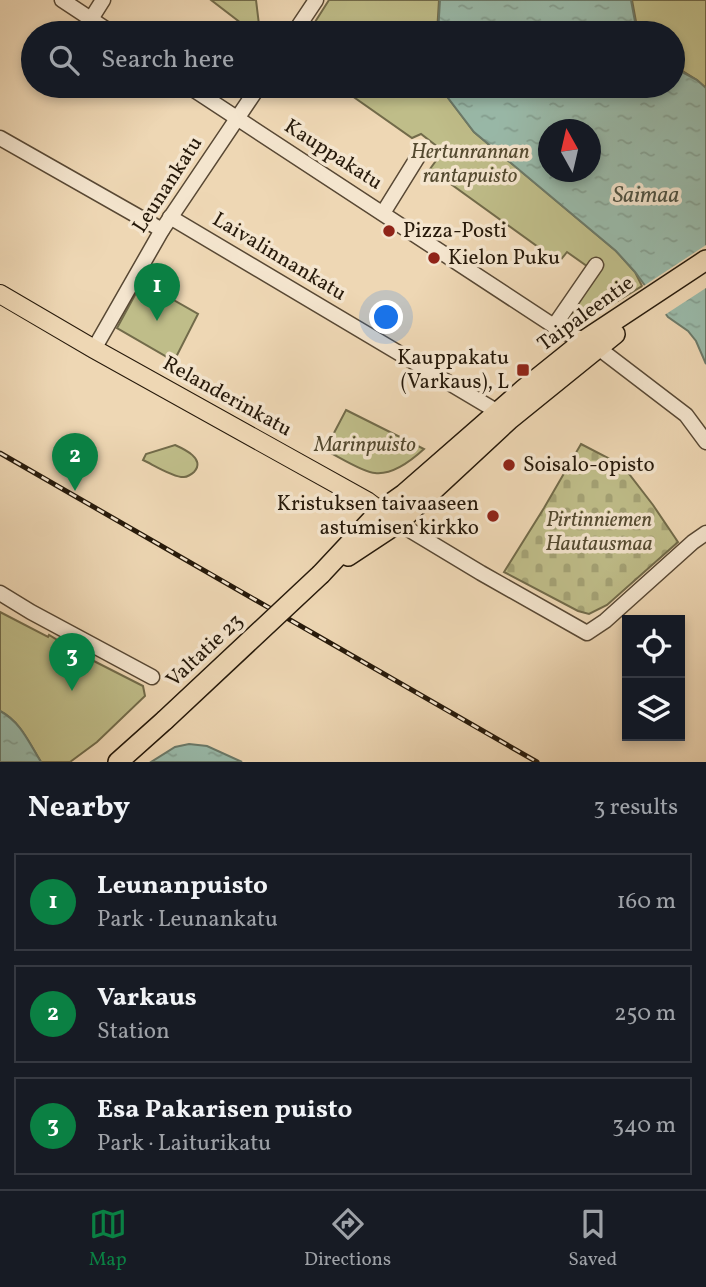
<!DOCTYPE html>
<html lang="en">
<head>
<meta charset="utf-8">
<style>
  :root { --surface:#171b24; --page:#242831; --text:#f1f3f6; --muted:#9ea1a6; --line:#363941; --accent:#0b8043 }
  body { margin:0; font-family:Vollkorn,serif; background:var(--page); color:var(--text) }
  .controls { position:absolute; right:21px; bottom:21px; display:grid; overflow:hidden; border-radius:0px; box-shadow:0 4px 10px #0003 }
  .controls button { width:63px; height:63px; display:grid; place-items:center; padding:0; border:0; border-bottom:2px solid var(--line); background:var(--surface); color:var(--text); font:35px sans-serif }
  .compass { position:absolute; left:538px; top:119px; width:63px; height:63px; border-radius:50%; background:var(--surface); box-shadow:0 4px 10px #0003; rotate:352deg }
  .you { position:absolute; left:387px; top:318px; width:24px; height:24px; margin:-18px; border:5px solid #fff; border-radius:50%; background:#1a73e8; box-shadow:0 0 0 10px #1a73e833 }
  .badge { display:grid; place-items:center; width:46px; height:46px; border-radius:50%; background:var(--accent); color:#fff; font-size:23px; font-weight:700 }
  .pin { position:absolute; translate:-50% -58px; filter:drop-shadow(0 2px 4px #0008) }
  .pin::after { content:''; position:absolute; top:37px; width:24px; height:21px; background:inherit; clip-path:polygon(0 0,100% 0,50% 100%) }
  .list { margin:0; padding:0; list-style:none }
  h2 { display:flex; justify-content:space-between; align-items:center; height:91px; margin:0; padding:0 28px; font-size:30px }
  h2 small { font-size:23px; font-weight:400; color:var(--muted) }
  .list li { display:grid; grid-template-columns:46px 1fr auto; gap:21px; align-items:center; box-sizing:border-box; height:98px; margin:0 14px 14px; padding:0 14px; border:2px solid var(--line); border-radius:0px }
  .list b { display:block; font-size:26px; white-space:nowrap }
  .list p { margin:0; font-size:23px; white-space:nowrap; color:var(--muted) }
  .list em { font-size:23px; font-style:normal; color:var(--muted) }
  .icon { flex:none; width:38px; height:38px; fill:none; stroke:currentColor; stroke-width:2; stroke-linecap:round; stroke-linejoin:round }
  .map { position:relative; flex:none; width:706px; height:762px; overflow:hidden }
  .search { position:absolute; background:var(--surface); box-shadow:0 4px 10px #0003; left:21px; right:21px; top:21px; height:77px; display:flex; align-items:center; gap:18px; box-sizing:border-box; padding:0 24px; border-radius:38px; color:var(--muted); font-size:26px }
  .sheet { height:427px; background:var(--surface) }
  nav { display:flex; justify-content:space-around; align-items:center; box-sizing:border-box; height:98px; border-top:2px solid var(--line); background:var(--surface); font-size:19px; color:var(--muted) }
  nav a { display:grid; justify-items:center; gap:4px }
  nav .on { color:var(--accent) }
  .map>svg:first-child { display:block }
  .green { fill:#bfbd89; stroke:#726b4a; stroke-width:2 }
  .cemetery { fill:url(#cemetery-stones); stroke:#726b4a; stroke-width:2 }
  .water { fill:url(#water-ripples); stroke:#6b7a6a; stroke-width:2; fill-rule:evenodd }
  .pier { fill:#eed7b4 }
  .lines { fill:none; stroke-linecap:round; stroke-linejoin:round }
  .minor-casing { stroke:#584834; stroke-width:17 }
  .major-casing { stroke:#26190a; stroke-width:20 }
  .highway-casing { stroke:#26190a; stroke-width:22 }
  .minor { stroke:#f4e5ce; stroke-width:14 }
  .major { stroke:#eed7b4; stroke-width:18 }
  .highway { stroke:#eed7b4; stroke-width:19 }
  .rail-casing { stroke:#26190a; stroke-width:5 }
  .rail { stroke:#f4e5ce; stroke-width:2.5; stroke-dasharray:8; stroke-linecap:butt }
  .highway-bridge-casing { stroke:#26190a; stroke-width:22; stroke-linecap:butt }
  .highway-bridge { stroke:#eed7b4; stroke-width:19 }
  .poi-dot { fill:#8f2418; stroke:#f4e5ce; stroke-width:2.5 }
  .labels { text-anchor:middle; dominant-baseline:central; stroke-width:7; stroke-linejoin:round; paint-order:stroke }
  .park-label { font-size:21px; font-style:italic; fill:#544a30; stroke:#f4e5ce }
  .street-label { font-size:21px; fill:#26190a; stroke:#f4e5ce }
  .poi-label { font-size:21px; fill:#26190a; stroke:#f4e5ce; text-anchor:start }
  .water-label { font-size:23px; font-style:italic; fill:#4e5142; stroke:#f4e5ce }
</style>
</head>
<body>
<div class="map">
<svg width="706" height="762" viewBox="0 0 706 762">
  <defs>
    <pattern id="cemetery-stones" width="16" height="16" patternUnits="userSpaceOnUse" patternTransform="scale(1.75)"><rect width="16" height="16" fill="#bfbd89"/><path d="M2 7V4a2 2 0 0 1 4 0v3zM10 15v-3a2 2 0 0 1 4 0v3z" fill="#a4a275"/></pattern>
    <pattern id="water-ripples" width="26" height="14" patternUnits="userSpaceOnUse" patternTransform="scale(1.75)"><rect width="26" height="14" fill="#99baaa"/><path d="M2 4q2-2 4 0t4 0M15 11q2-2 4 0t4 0" fill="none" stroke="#849f91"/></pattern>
  </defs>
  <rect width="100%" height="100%" fill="#eed7b4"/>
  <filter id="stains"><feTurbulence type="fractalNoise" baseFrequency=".00286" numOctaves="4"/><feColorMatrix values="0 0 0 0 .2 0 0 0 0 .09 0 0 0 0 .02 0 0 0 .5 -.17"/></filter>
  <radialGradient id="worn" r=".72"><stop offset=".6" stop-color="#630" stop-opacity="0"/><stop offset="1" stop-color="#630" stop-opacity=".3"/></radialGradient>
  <!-- green -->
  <g class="green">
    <path d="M 211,0 L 256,0 L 260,33 L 254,33 Z"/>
    <path d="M 329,0 L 439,0 L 437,33 L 308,33 Z"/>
    <path d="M 632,0 L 706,0 L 706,88 L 697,80 L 673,65 L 673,33 L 643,33 L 637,27 Z"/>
    <path d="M 338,86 L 439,86 L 474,132 L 616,251 L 635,272 L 642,286 L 586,320 C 579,321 573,322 569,314 L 598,274 L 567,252 L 559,262 L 430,169 L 443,151 L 421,134 L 412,138 Z"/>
    <path d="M 142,282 L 198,314 L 174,361 L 117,328 Z"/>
    <path d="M 346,410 L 424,449 C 412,460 392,475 375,473 C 364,473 336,455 325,450 Z"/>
    <path d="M 175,445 C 184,449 206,459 194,472 C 192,474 187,477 184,477 C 174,478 152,464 143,460 L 146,454 Z"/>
    <path d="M 0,612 L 48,637 L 49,635 L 84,656 L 143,686 L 145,696 L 97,742 L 70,762 L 41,762 C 29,743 21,722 0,711 Z"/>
  </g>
  <!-- cemetery -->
  <path class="cemetery" d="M 581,444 L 614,461 L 626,470 L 653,505 L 678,542 L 607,605 L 589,614 L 578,611 L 504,572 L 544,508 Z"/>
  <!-- water -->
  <g class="water">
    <path d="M 440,0 L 631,0 L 636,27 L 641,33 L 438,33 Z"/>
    <path d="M 673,67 L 697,80 L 706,88 L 706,364 L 696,341 L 688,331 L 668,317 L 635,272 L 616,251 L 474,132 L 439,86 L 673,86 ZM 548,130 L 590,130 L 590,172 L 548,172 Z"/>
    <path d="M 0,711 C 21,722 29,743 41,762 L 0,762 Z"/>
    <path d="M 189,744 L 207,746 L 242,762 L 151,762 L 175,747 Z"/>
  </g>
  <!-- pier -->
  <path class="pier" d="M 706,245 L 706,288 L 663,316 L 642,287 Z"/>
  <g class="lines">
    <!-- minor casing -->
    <g class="minor-casing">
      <g id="minor">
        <path d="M 62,0 L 112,33"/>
        <path d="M 91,19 L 103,0"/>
        <path d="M 294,33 L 316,0"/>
        <path d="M 188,86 L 563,332 L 585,340 L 597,347 L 686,415 L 706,442"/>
        <path d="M 0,138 L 162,230"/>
        <path d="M 383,213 L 419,155"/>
        <path d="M 170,217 L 503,415"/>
        <path d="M 554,326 L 596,265"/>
        <path d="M 94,349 L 162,230 L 259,86"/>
        <path d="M 398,523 L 481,573 L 587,633 L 605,621 L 693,542 L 706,533"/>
        <path d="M 0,593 L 31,612 L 152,677"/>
      </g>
    </g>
    <!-- major casing -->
    <g class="major-casing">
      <path id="major" d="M 0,294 L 94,349 L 367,501 L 391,519"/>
    </g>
    <!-- highway casing -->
    <g class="highway-casing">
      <g id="highway">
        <path d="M 348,556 L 398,523 L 510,419 L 615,334"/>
        <path d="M 321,574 L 380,511 L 404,494 L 524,389 L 585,340 L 706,260"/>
        <path d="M 118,762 L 165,720"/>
      </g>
    </g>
    <!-- minor -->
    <use href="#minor" class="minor"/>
    <!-- major -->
    <use href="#major" class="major"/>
    <!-- highway -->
    <use href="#highway" class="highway"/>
    <!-- rail casing -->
    <g class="rail-casing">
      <path id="rail" d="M 0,453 L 537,762"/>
    </g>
    <!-- rail -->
    <use href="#rail" class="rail"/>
    <!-- highway-bridge casing -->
    <g class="highway-bridge-casing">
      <path id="highway-bridge" d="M 165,720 L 321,574"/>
    </g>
    <!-- highway-bridge -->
    <use href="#highway-bridge" class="highway-bridge"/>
  </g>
  <!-- markers -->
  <g class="poi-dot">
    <circle cx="389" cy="231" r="7"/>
    <circle cx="434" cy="258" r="7"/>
    <rect x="516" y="363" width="14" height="14" rx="3.5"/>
    <circle cx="509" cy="465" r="7"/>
    <circle cx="493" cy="516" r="7"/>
  </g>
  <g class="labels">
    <!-- park labels -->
    <g class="park-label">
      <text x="470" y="152">Hertunrannan<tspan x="470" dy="24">rantapuisto</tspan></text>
      <text x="365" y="445">Marinpuisto</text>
      <text x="599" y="520">Pirtinniemen<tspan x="599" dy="24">Hautausmaa</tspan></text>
    </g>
    <!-- street labels -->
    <g class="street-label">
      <text transform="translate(333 155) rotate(33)">Kauppakatu</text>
      <text transform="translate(168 185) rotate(-57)">Leunankatu</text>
      <text transform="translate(279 257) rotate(31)">Laivalinnankatu</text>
      <text transform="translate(586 314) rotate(-36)">Taipaleentie</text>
      <text transform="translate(227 397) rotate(29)">Relanderinkatu</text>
      <text transform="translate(205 651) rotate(-43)">Valtatie 23</text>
    </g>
    <!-- poi labels -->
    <g class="poi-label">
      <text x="403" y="231">Pizza-Posti</text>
      <text x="448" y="258">Kielon Puku</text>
      <text x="509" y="358" text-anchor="end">Kauppakatu<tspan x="509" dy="24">(Varkaus), L</tspan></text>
      <text x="523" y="465">Soisalo-opisto</text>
      <text x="479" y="504" text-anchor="end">Kristuksen taivaaseen<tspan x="479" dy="24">astumisen kirkko</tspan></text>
    </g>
    <!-- water labels -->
    <g class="water-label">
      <text x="646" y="196">Saimaa</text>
    </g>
  </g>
  <rect width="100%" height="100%" filter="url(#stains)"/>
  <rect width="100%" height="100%" fill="url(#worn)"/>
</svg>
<div class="controls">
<button><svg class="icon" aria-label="locate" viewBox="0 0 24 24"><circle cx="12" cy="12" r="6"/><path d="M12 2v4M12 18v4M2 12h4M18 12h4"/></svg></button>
<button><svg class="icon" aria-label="layers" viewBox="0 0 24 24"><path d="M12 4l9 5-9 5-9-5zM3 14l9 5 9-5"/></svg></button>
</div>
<svg class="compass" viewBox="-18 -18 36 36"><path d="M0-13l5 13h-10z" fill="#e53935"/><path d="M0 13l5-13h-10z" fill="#9ea1a6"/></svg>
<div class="you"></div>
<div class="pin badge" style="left:157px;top:321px">1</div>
<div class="pin badge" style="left:75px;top:491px">2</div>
<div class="pin badge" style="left:72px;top:691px">3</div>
<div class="search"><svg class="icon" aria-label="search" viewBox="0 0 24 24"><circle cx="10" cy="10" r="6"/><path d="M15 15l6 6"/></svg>Search here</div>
</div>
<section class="sheet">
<h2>Nearby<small>3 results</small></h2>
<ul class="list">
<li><span class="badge">1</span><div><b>Leunanpuisto</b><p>Park · Leunankatu</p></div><em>160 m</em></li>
<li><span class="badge">2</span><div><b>Varkaus</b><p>Station</p></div><em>250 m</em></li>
<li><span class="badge">3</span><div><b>Esa Pakarisen puisto</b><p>Park · Laiturikatu</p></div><em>340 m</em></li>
</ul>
</section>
<nav>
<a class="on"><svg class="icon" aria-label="map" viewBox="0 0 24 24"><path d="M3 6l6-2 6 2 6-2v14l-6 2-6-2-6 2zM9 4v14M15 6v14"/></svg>Map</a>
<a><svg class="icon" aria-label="directions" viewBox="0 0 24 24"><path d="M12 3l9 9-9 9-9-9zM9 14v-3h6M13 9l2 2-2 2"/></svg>Directions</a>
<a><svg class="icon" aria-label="saved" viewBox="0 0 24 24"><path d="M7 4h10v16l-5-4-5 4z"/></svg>Saved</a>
</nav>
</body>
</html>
